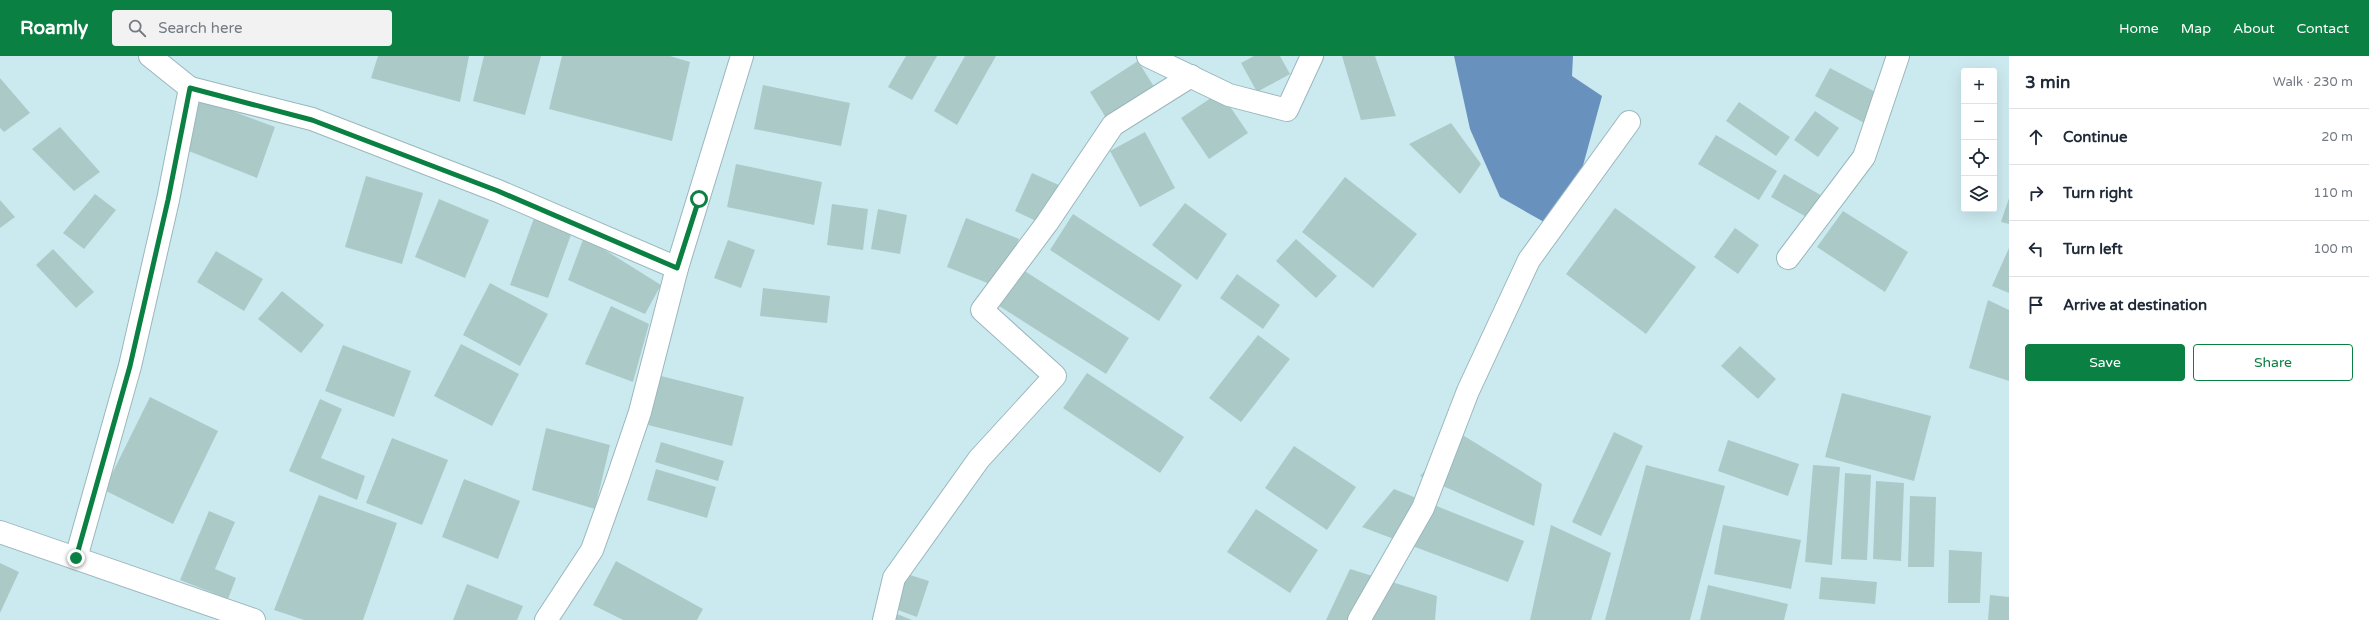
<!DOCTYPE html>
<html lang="en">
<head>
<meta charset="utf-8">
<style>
  :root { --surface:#fff; --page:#f2f2f3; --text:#1f2937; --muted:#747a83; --line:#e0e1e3; --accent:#0b8043 }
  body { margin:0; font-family:"Varela Round",sans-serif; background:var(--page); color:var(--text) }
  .controls { position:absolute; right:12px; top:12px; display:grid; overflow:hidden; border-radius:4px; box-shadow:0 4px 16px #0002 }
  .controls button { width:36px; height:36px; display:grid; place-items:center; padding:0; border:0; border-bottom:1px solid var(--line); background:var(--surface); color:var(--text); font:20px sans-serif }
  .stop { position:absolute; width:12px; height:12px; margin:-9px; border:3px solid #0b8043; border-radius:50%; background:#fff }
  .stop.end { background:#0b8043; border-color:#fff; box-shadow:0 1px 4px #0008 }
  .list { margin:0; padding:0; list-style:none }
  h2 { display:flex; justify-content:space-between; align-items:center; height:52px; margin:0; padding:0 16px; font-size:17px }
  h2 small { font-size:13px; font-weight:400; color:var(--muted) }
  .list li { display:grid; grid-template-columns:26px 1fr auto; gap:12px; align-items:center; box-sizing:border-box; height:56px; padding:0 16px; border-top:1px solid var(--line) }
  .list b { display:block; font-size:15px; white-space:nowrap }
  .list em { font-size:13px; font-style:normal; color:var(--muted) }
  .actions { display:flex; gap:8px; padding:12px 16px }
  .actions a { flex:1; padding:9px 0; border:1px solid var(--accent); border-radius:4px; text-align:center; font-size:14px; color:var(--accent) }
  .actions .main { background:var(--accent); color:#fff }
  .icon { flex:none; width:22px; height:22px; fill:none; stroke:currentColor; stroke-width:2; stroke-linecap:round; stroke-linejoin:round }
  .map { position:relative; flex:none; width:2009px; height:564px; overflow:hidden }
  header { display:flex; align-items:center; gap:24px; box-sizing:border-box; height:56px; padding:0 20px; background:var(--accent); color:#fff }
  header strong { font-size:19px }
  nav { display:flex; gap:22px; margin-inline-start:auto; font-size:14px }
  .search { width:280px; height:36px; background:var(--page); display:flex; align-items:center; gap:10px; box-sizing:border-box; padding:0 14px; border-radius:4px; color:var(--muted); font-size:15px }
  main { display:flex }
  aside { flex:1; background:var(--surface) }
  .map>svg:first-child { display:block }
  .water { fill:#6991be }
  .building { fill:#abcac7 }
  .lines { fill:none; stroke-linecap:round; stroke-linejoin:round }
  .street-casing { stroke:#9ab7bd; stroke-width:24 }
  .street { stroke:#fff; stroke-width:22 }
  .route { stroke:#0b8043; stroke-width:5 }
</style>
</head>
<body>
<header>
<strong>Roamly</strong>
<div class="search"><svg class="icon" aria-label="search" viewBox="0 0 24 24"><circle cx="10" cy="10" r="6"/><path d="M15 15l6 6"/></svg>Search here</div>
<nav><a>Home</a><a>Map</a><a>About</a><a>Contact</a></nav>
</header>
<main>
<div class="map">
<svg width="2009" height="564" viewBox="0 0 2009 564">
  <rect width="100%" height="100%" fill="#cbeaf0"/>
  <!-- water -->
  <path class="water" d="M 1454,0 L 1573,0 L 1572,20 L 1602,40 L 1581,117 L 1544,166 L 1500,141 L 1470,73 Z"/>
  <!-- building -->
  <g class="building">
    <path d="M 378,0 L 469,0 L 460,46 L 371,22 Z"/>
    <path d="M 484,0 L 541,0 L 525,59 L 473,45 Z"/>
    <path d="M 562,0 L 670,0 L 690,6 L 672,85 L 549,53 Z"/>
    <path d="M 906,0 L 937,0 L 912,44 L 888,31 Z"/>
    <path d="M 965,0 L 996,0 L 957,69 L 934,55 Z"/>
    <path d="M 1254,0 L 1280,0 L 1290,18 L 1257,36 L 1241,7 Z"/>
    <path d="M 1342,0 L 1375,0 L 1396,60 L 1361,64 Z"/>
    <path d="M 1138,5 L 1156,34 L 1108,65 L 1090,36 Z"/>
    <path d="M 1830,12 L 1881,39 L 1866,68 L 1815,40 Z"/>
    <path d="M 0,22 L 30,57 L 4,76 L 0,72 Z"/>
    <path d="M 763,29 L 850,47 L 841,90 L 754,73 Z"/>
    <path d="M 1220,36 L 1248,77 L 1209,103 L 1181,62 Z"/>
    <path d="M 200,43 L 275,71 L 257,122 L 181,92 Z"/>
    <path d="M 1739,46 L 1790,81 L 1776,100 L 1726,65 Z"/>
    <path d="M 1815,55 L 1839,72 L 1818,101 L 1794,84 Z"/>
    <path d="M 1451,67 L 1481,108 L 1460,138 L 1409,88 Z"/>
    <path d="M 60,71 L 100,116 L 74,135 L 32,93 Z"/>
    <path d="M 1145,76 L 1175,132 L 1140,151 L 1110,95 Z"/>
    <path d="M 1716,79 L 1777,115 L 1759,144 L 1698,108 Z"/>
    <path d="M 736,108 L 822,126 L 814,169 L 727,151 Z"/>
    <path d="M 1032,117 L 1070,134 L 1053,173 L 1015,155 Z"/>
    <path d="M 1784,118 L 1831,145 L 1817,167 L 1771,141 Z"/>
    <path d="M 366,120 L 423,137 L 402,208 L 345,191 Z"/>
    <path d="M 1345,121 L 1417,178 L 1373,232 L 1302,176 Z"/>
    <path d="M 95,138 L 116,154 L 84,193 L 63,177 Z"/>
    <path d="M 2009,142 L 2009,168 L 2001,166 Z"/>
    <path d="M 439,143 L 489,164 L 465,222 L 415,201 Z"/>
    <path d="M 0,144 L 15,161 L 0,172 Z"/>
    <path d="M 1185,147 L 1227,178 L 1197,224 L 1152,189 Z"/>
    <path d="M 832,148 L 868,153 L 863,194 L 827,189 Z"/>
    <path d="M 1615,152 L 1696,211 L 1646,278 L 1566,218 Z"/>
    <path d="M 878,153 L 907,159 L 900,198 L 871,193 Z"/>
    <path d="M 1843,155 L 1908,196 L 1885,236 L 1817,191 Z"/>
    <path d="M 1073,158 L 1182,229 L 1159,265 L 1050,194 Z"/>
    <path d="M 534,162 L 572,176 L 548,242 L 510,229 Z"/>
    <path d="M 966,162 L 1019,183 L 1000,232 L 947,211 Z"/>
    <path d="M 1735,172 L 1759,189 L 1738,218 L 1714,201 Z"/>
    <path d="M 584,181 L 661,229 L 645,258 L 568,224 Z"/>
    <path d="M 1296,183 L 1337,220 L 1316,242 L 1276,205 Z"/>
    <path d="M 728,184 L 755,194 L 741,232 L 714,222 Z"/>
    <path d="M 2009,192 L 2009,237 L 1992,230 Z"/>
    <path d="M 53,193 L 94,236 L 76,252 L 36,209 Z"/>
    <path d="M 216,195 L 263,223 L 244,255 L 197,226 Z"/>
    <path d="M 1020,212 L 1129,282 L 1106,318 L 996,248 Z"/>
    <path d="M 1237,218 L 1280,249 L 1263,273 L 1220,242 Z"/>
    <path d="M 490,227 L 548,258 L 520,310 L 463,279 Z"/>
    <path d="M 763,232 L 830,240 L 827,267 L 760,260 Z"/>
    <path d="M 282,235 L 324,269 L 301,297 L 258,263 Z"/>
    <path d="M 1988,244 L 2009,254 L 2009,325 L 1969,312 Z"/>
    <path d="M 611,250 L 649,268 L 633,326 L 585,308 Z"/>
    <path d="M 1258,279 L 1290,303 L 1241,366 L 1209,342 Z"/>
    <path d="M 461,288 L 519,318 L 492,370 L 434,340 Z"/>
    <path d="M 343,289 L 411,315 L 394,361 L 325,335 Z"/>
    <path d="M 1740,290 L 1776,323 L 1758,343 L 1721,310 Z"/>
    <path d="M 1087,317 L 1184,381 L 1160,417 L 1063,352 Z"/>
    <path d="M 661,320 L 744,341 L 732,390 L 648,369 Z"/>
    <path d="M 1842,337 L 1931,360 L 1914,425 L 1825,401 Z"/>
    <path d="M 150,341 L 218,375 L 173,468 L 104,434 Z"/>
    <path d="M 320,343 L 342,353 L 321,402 L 365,420 L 357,444 L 289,415 Z"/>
    <path d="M 546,372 L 610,389 L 595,453 L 532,434 Z"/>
    <path d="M 1614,376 L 1643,390 L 1601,480 L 1572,466 Z"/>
    <path d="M 1461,378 L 1542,428 L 1534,470 L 1420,420 Z"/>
    <path d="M 392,382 L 448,404 L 422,469 L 366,447 Z"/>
    <path d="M 1728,384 L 1799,408 L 1788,440 L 1718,415 Z"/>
    <path d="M 661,386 L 724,405 L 718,425 L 655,406 Z"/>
    <path d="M 1294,390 L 1356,431 L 1327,474 L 1265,432 Z"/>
    <path d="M 1646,409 L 1725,430 L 1690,564 L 1605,564 Z"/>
    <path d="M 1813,409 L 1840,411 L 1832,509 L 1805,506 Z"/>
    <path d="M 656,413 L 716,431 L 707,462 L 647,444 Z"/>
    <path d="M 1845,417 L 1871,419 L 1867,504 L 1841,503 Z"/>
    <path d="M 464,423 L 520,445 L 498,503 L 442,481 Z"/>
    <path d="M 1876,425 L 1904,427 L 1901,505 L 1873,503 Z"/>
    <path d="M 1394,433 L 1524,485 L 1508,526 L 1362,471 Z"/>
    <path d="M 319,439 L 397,467 L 363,564 L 304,564 L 274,554 Z"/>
    <path d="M 1910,440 L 1936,441 L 1934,511 L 1908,511 Z"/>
    <path d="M 1256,453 L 1318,494 L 1290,537 L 1227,496 Z"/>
    <path d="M 209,455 L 235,466 L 215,513 L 236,522 L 228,543 L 180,524 Z"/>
    <path d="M 1551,469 L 1611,497 L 1591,564 L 1530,564 Z"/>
    <path d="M 1723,469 L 1801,484 L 1791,533 L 1714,518 Z"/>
    <path d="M 1949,494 L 1982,496 L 1980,547 L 1948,547 Z"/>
    <path d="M 616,505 L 703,553 L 697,564 L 623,564 L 593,549 Z"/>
    <path d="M 0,507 L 19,516 L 0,557 Z"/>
    <path d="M 1350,513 L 1437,540 L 1435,564 L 1326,564 Z"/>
    <path d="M 907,518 L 929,525 L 917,561 L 895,553 Z"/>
    <path d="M 1821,521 L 1877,526 L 1875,548 L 1819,543 Z"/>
    <path d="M 467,528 L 523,550 L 517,564 L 453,564 Z"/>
    <path d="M 1708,529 L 1788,548 L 1784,564 L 1700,564 Z"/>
    <path d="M 1990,539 L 2009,541 L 2009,564 L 1988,564 Z"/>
    <path d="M 887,554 L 912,564 L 882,564 Z"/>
  </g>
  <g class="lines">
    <!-- street casing -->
    <g class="street-casing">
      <g id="street">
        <path d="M 1148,0 L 1229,39 L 1287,54 L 1312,0"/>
        <path d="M 190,32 L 312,63 L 498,135 L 677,212"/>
        <path d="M 1788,202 L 1864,101 L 1898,0"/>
        <path d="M 0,476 L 254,564"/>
        <path d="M 76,502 L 130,310 L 168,144 L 190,32 L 150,0"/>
        <path d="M 546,564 L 592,494 L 617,424 L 640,356 L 677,212 L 742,0"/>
        <path d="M 884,564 L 894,522 L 979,403 L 1055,320 L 982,254 L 1047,167 L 1113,69 L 1191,20"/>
        <path d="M 1359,564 L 1423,452 L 1468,335 L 1529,204 L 1629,66"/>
      </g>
    </g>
    <!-- street -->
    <use href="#street" class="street"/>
  </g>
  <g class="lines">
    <!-- route -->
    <path class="route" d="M 76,502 L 130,310 L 168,144 L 190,32 L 312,64 L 498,135 L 677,212 L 699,143"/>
  </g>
</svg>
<div class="controls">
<button>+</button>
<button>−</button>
<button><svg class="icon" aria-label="locate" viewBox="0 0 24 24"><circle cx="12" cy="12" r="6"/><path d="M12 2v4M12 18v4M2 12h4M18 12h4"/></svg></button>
<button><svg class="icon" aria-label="layers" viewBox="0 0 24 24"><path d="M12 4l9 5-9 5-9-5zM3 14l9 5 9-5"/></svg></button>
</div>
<div class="stop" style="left:699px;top:143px"></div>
<div class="stop end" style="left:76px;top:502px"></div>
</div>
<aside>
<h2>3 min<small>Walk · 230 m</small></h2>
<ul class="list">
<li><svg class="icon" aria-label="ahead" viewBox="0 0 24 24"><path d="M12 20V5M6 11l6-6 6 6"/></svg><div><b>Continue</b></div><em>20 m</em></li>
<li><svg class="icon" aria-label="right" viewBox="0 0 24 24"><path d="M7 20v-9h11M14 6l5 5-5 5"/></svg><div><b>Turn right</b></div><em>110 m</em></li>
<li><svg class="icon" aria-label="left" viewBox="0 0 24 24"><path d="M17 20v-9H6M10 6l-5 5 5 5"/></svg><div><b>Turn left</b></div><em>100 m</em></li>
<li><svg class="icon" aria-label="arrive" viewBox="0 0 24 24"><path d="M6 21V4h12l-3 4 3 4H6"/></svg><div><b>Arrive at destination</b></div></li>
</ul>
<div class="actions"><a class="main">Save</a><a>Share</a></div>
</aside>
</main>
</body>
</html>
